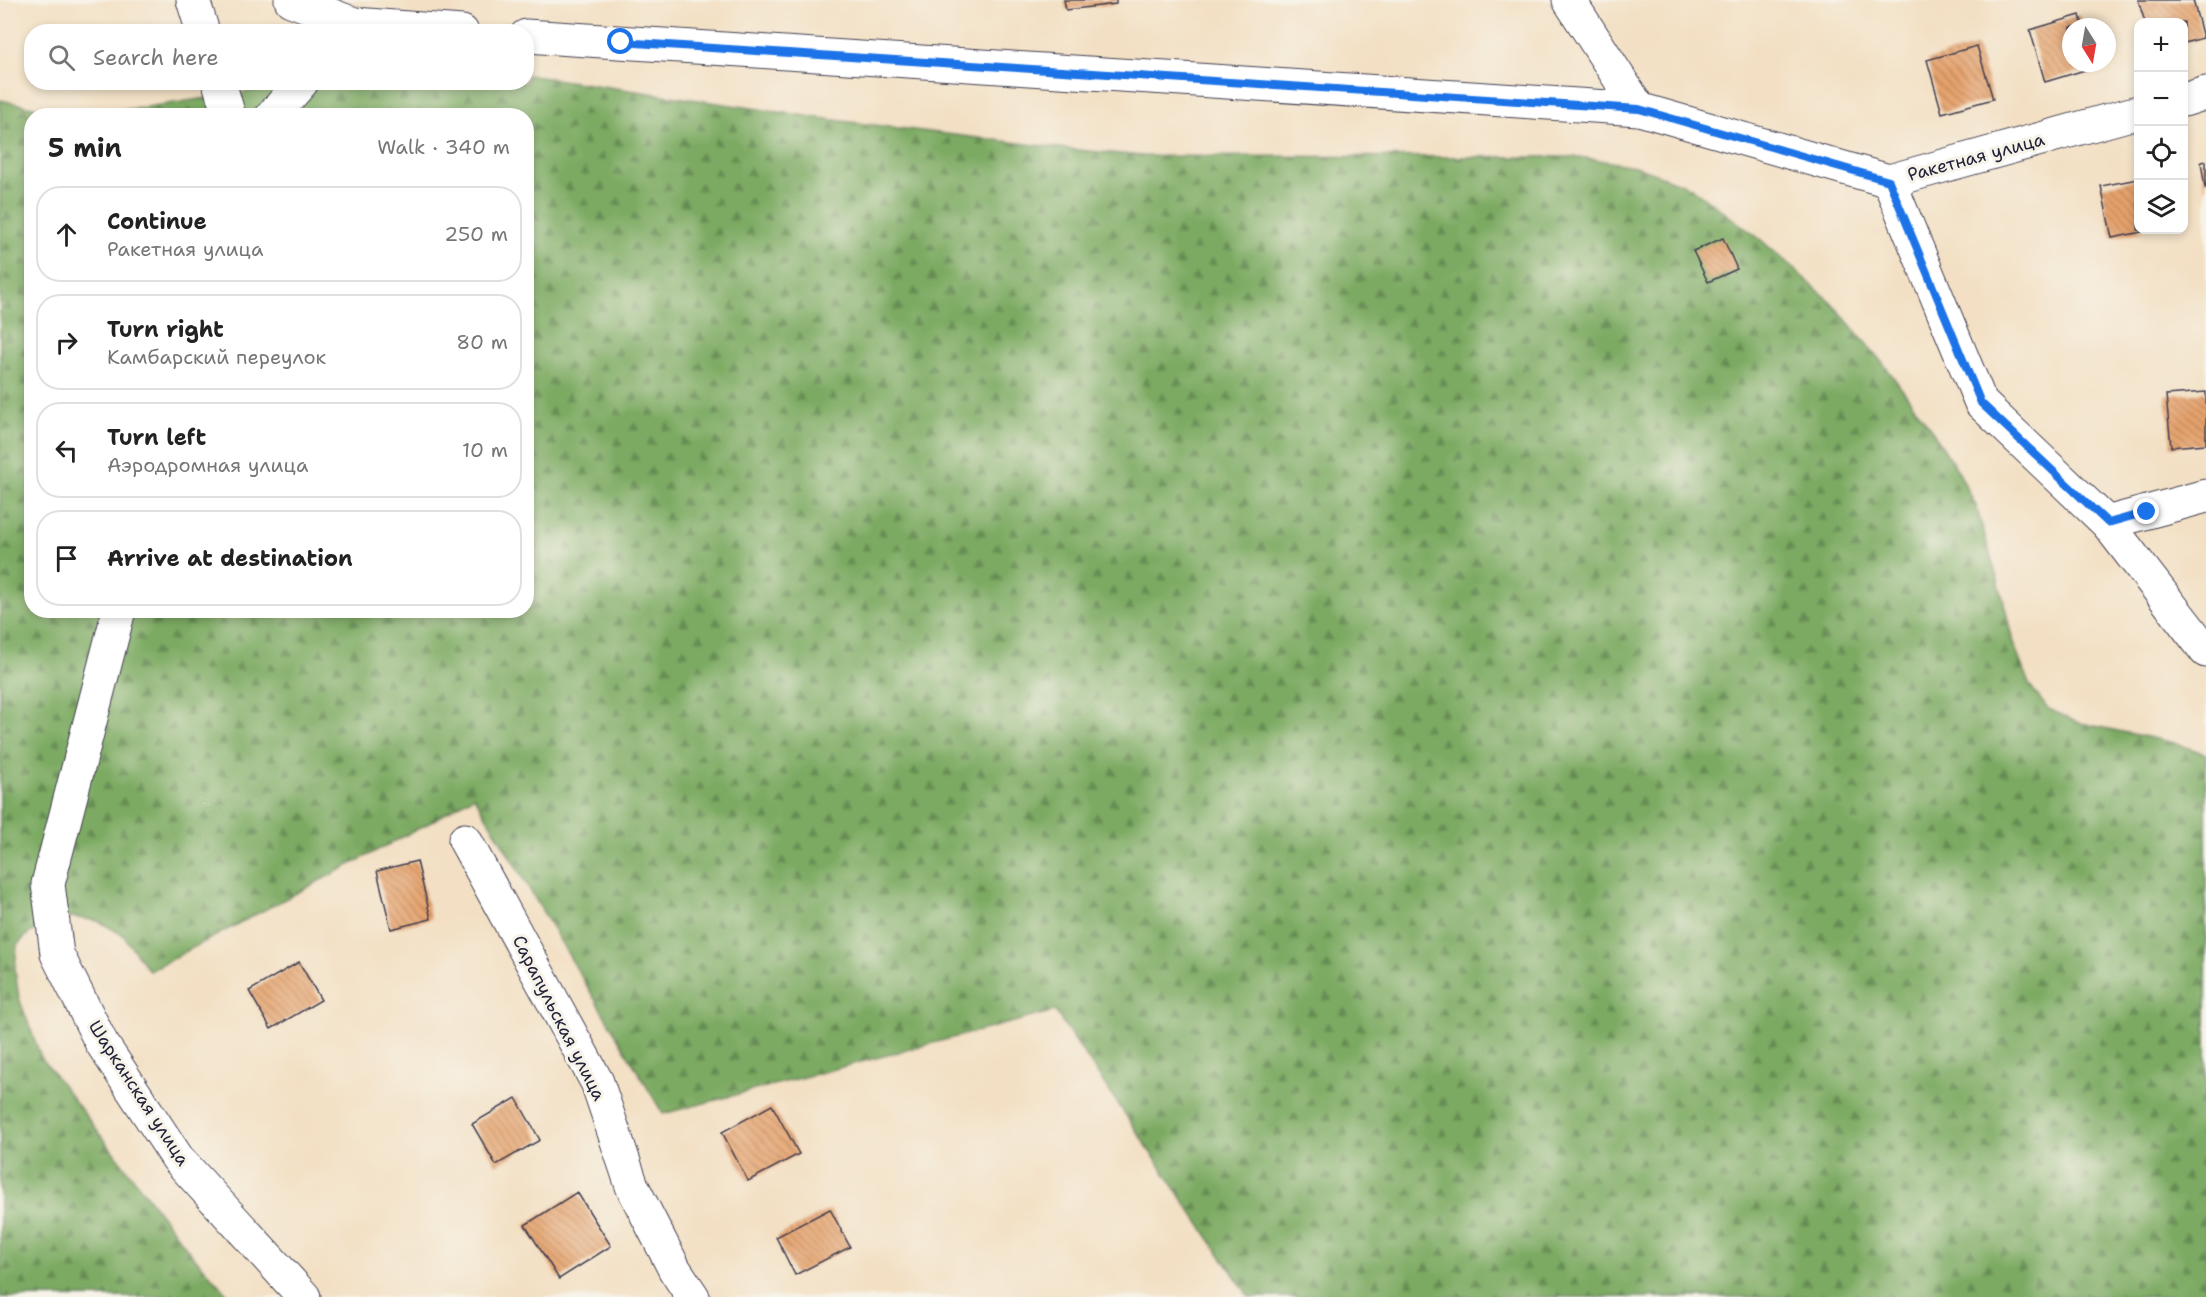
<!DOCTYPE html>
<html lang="en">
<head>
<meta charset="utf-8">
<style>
  :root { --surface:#fff; --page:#f6f6f6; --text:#222; --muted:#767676; --line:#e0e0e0 }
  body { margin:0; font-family:"Shantell Sans",sans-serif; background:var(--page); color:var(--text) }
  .controls { position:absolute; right:18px; top:18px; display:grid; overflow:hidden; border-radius:12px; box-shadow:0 3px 9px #0003 }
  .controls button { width:54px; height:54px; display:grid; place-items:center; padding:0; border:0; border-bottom:2px solid var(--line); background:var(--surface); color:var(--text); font:30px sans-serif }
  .compass { position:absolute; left:2062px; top:18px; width:54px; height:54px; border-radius:50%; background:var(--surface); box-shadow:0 3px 9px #0003; rotate:169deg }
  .stop { position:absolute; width:18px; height:18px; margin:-14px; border:4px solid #1a73e8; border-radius:50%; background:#fff }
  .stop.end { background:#1a73e8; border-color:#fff; box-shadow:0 2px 6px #0008 }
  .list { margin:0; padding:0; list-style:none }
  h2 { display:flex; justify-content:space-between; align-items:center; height:78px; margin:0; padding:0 24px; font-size:26px }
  h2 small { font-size:20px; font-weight:400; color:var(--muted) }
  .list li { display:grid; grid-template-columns:39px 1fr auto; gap:18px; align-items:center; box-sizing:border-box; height:96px; margin:0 12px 12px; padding:0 12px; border:2px solid var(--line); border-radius:24px }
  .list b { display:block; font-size:22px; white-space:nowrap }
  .list p { margin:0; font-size:20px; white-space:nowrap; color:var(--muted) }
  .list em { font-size:20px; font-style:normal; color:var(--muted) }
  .icon { flex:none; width:33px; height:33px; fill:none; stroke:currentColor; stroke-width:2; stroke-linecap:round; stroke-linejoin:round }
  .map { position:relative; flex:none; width:2206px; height:1297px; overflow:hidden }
  .search { position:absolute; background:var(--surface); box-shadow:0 3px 9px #0003; left:24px; top:24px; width:510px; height:66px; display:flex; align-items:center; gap:15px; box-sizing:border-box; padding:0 21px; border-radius:24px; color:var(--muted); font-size:22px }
  .panel { position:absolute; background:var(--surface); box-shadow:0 3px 9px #0003; left:24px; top:108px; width:510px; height:510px; border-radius:24px }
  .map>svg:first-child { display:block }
  .forest { fill:url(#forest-firs); stroke:#4f664e; stroke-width:1.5; fill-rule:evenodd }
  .building { fill:url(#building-back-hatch) }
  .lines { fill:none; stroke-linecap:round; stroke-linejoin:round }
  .minor-casing { stroke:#413e50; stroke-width:35 }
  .minor { stroke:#fff; stroke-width:33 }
  .route { stroke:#1a73e8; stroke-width:8 }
  .labels { text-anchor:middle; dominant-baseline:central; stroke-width:6; stroke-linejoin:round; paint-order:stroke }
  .street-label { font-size:18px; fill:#22223b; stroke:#f7f3e8 }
</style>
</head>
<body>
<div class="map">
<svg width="2206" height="1297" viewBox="0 0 2206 1297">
  <defs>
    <pattern id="forest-firs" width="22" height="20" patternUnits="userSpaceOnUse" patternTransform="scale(1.5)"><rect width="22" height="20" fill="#7caa62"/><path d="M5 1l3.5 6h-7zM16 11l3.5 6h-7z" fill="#658a52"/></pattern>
    <pattern id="building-back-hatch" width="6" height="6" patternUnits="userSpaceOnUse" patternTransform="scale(1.5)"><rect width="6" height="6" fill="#e6a26c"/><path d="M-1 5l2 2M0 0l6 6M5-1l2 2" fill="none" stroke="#ba845a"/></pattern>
  </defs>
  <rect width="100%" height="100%" fill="#f7f3e8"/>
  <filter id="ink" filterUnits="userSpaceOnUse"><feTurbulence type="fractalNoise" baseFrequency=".0167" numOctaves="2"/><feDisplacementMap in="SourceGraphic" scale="12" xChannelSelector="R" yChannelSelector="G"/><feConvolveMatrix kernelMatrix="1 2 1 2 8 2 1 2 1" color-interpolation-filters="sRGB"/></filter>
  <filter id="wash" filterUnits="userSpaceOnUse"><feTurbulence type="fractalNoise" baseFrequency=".008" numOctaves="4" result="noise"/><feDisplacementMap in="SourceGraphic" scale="24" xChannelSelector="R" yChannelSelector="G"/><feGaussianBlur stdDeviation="1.35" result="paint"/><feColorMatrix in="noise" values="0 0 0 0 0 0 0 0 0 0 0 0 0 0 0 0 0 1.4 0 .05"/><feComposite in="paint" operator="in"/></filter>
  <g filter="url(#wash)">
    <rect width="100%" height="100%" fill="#f3e0c4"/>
    <!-- forest -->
    <path class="forest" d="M 527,75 L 834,120 L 1067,149 L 1143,156 L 1579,157 L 1635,166 L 1690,187 L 1760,239 L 1830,301 L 1886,367 L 1930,428 L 1958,471 L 1976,506 L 2003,598 L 2013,643 L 2029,684 L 2047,708 L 2076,722 L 2175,743 L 2206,754 L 2206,1297 L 1249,1297 L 1055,1011 L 663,1114 L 474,796 L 429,823 L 149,971 L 123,935 L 98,921 L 72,917 L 29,933 L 17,945 L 15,970 L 19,998 L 41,1057 L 188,1250 L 230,1297 L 0,1297 L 0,100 L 69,115 L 140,108 L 307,83 L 526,82 ZM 32,116 L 526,116 L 526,610 L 32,610 Z"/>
    <g id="blocks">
      <!-- building -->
      <g class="building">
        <path d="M 1064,0 L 1116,0 L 1116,4 L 1066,10 Z"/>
        <path d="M 2138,0 L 2193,0 L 2203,38 L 2184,43 L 2184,22 L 2145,22 Z"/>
        <path d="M 2080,15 L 2083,27 L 2071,27 L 2071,63 L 2094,63 L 2095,67 L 2045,82 L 2030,30 Z"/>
        <path d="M 1977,46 L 1993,99 L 1942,113 L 1927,60 Z"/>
        <path d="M 2206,161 L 2206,188 L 2205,188 L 2201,162 Z"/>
        <path d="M 2138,179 L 2138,230 L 2147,231 L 2112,238 L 2101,186 Z"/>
        <path d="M 1723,238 L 1737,269 L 1708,282 L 1693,251 Z"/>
        <path d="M 2206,392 L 2206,444 L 2171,447 L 2166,395 Z"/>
        <path d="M 417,861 L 431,919 L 391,929 L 377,871 Z"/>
        <path d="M 299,962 L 321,1000 L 271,1029 L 249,991 Z"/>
        <path d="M 516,1098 L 540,1140 L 496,1165 L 472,1124 Z"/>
        <path d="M 772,1105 L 799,1154 L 748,1181 L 722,1132 Z"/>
        <path d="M 577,1192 L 611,1246 L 559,1279 L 525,1225 Z"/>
        <path d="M 830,1209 L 850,1247 L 795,1275 L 776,1237 Z"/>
      </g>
    </g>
  </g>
  <g filter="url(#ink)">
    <use href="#blocks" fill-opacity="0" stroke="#413e50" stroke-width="1.5"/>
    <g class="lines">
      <!-- minor casing -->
      <g class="minor-casing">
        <g id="minor">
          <path d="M 193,0 L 203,32"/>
          <path d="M 291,0 L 354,24 L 462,32"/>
          <path d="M 1569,0 L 1639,109"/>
          <path d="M 526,36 L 1639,109 L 1889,181 L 2138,112"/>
          <path d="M 219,82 L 229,116"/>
          <path d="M 2184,100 L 2206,93"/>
          <path d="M 272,116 L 302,82"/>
          <path d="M 1889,181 L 1981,403 L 2107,523 L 2206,651"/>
          <path d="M 2107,523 L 2206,496"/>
          <path d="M 119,610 L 48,884 L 57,954 L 101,1042 L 178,1159 L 304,1297"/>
          <path d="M 465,840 L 597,1082 L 632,1186 L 675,1270 L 693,1297"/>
        </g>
      </g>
      <!-- minor -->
      <use href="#minor" class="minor"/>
    </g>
  </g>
  <g class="lines" filter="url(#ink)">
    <!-- route -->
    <path class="route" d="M 621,42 L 1639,109 L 1889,181 L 1981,403 L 2108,523 L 2147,512"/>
  </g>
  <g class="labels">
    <!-- street labels -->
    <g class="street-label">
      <text transform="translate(1976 157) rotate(-15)">Ракетная улица</text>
      <text transform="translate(559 1018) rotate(63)">Сарапульская улица</text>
      <text transform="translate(139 1093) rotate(57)">Шарканская улица</text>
    </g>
  </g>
</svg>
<div class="controls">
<button>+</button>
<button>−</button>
<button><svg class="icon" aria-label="locate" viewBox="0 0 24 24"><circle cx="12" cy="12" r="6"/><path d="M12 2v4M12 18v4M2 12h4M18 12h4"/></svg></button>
<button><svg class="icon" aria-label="layers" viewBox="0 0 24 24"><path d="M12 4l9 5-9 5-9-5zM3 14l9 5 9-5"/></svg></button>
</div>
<svg class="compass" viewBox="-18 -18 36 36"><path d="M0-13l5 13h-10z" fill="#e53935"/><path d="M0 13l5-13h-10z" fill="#767676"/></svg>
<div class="stop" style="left:621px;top:42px"></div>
<div class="stop end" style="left:2147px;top:512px"></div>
<div class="search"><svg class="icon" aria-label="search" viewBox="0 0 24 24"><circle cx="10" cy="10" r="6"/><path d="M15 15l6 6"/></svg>Search here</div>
<section class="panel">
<h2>5 min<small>Walk · 340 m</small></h2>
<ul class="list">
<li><svg class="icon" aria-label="ahead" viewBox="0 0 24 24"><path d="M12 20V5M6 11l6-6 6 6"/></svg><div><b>Continue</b><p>Ракетная улица</p></div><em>250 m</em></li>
<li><svg class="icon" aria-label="right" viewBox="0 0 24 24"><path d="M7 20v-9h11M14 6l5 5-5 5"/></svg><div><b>Turn right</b><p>Камбарский переулок</p></div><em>80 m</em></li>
<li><svg class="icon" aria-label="left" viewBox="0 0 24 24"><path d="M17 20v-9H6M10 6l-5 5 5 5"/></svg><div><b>Turn left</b><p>Аэродромная улица</p></div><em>10 m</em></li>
<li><svg class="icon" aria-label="arrive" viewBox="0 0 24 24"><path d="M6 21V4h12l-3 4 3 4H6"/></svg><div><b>Arrive at destination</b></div></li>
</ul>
</section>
</div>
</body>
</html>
